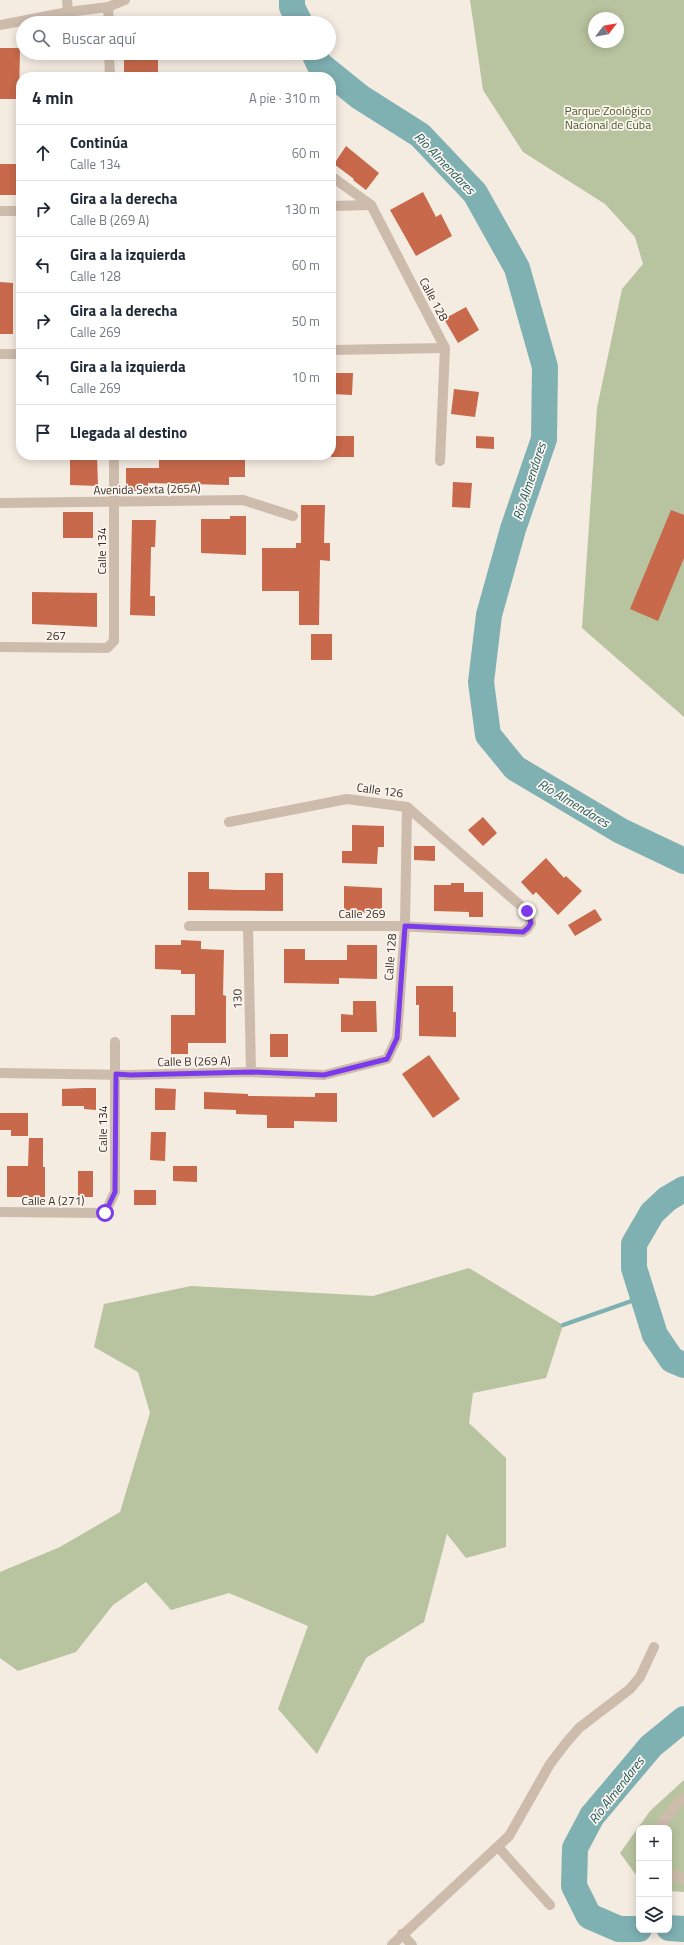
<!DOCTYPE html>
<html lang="es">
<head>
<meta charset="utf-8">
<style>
  :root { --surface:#fff; --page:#f6f6f7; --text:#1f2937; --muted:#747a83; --line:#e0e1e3 }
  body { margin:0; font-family:"Titillium Web",sans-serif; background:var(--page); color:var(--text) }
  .controls { position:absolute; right:12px; bottom:12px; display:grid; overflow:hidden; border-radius:8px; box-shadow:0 2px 10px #0003 }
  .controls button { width:36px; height:36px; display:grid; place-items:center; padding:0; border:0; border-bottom:1px solid var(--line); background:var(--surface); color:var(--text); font:20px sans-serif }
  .compass { position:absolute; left:588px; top:12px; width:36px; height:36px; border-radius:50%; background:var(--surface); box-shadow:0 2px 10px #0003; rotate:59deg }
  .stop { position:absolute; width:12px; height:12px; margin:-9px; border:3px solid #7c3aed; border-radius:50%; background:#fff }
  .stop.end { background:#7c3aed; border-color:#fff; box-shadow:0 1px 4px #0008 }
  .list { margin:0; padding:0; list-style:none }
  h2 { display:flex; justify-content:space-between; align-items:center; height:52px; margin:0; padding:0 16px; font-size:17px }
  h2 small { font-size:13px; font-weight:400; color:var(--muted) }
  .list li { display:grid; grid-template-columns:26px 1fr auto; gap:12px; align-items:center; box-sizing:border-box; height:56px; padding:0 16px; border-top:1px solid var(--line) }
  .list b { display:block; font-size:15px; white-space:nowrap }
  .list p { margin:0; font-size:13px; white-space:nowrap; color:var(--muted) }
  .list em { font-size:13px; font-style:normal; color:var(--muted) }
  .icon { flex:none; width:22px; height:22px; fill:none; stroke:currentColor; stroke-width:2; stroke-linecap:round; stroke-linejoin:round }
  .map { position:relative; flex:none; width:684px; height:1945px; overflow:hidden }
  .search { position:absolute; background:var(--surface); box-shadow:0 2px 10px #0003; left:16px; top:16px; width:320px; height:44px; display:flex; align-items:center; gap:10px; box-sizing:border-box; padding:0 14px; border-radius:22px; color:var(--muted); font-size:15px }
  .panel { position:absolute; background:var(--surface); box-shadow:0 2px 10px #0003; left:16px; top:72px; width:320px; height:388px; border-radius:16px }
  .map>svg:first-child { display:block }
  .green { fill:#b8c4a0; fill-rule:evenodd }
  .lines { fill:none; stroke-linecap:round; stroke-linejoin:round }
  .stream { stroke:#7fb0b2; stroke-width:4.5 }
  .river { stroke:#7fb0b2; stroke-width:26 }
  .building { fill:#c8694b }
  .minor { stroke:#cdbbac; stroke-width:10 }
  .route { stroke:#7c3aed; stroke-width:5 }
  .labels { text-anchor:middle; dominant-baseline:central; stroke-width:3.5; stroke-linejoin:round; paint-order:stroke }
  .park-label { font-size:12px; fill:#4a5a2e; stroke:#fbf5ee }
  .street-label { font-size:12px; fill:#3b302b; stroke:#fbf5ee }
  .water-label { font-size:13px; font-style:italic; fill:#1f5a5e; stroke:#fbf5ee }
</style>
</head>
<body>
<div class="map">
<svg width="684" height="1945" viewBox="0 0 684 1945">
  <rect width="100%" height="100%" fill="#f4ebe1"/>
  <!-- green -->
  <g class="green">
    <path d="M 470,0 L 684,0 L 684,717 L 582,628 L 597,408 L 622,289 L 643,264 L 635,237 L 605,204 L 523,152 L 483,90 ZM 594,18 L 618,18 L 618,42 L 594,42 Z"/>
    <path d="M 469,1268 L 563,1325 L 546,1378 L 473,1393 L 469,1423 L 506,1458 L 506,1547 L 466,1558 L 447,1534 L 424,1622 L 366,1658 L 317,1754 L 278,1709 L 308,1626 L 229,1593 L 171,1610 L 146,1582 L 113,1605 L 76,1652 L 18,1671 L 0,1658 L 0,1572 L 60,1547 L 120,1512 L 150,1413 L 138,1372 L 94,1347 L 104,1304 L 191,1286 L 373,1296 Z"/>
    <path d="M 684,1780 L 684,1892 L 669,1891 L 669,1828 L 639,1828 L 639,1879 L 620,1853 L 650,1811 Z"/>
  </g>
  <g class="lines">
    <!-- stream -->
    <path class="stream" d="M 563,1325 L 643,1297"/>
    <!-- river -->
    <g class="river">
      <path d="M 292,0 L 292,7 L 300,23"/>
      <path d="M 314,53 L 319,64 L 360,97 L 420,135 L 475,193 L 517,268 L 545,367 L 544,439 L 513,529 L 489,615 L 481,682 L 488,735 L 515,768 L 621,831 L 684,861"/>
      <path d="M 684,1189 L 667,1199 L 652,1213 L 634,1244 L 634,1268 L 655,1335 L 672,1360 L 684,1365"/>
      <path d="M 669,1928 L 684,1929"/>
      <path d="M 639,1929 L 619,1929 L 589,1916 L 574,1886 L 575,1848 L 592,1816 L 651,1746 L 684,1719"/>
    </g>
  </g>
  <!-- building -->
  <g class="building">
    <path d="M 0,48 L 20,48 L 19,99 L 0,99 Z"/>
    <rect x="124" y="55" width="34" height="22"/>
    <path d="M 346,146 L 379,173 L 366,190 L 353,180 L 354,179 L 334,164 Z"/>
    <rect x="0" y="164" width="17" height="31"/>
    <path d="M 423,192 L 436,217 L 441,214 L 452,236 L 416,256 L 390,210 Z"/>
    <path d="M 0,282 L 13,283 L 13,334 L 0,334 Z"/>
    <path d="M 466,307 L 479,330 L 458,343 L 444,319 Z"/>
    <path d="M 332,373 L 353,373 L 352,395 L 332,394 Z"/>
    <path d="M 454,389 L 479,392 L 475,417 L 451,414 Z"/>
    <rect x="331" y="436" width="23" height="21"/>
    <path d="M 476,436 L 494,437 L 494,449 L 476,448 Z"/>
    <path d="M 70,455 L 97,455 L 98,486 L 70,485 Z"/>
    <path d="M 159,455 L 245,455 L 245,477 L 229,477 L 229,485 L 148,483 L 148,491 L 126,491 L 126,468 L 159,468 Z"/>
    <path d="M 453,482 L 472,483 L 470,508 L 452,507 Z"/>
    <path d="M 301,505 L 325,505 L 324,543 L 330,543 L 330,561 L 320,560 L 319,625 L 299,625 L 299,591 L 262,591 L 262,548 L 296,548 L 296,543 L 301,543 Z"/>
    <path d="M 671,510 L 684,515 L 684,558 L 658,621 L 630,609 Z"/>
    <rect x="63" y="512" width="30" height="26"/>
    <path d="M 230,516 L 246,516 L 246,555 L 201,553 L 201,519 L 230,519 Z"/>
    <path d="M 132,520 L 156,520 L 155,547 L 151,547 L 150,596 L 155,596 L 155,616 L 130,615 Z"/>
    <path d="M 32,592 L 97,593 L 97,627 L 32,624 Z"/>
    <rect x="311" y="634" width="21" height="26"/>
    <path d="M 483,817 L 497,833 L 483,846 L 468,830 Z"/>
    <path d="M 352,825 L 384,826 L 384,847 L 378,847 L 377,864 L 342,863 L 342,851 L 352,851 Z"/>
    <path d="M 414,846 L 435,846 L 435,861 L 414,860 Z"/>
    <path d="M 546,858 L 564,878 L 566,876 L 582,891 L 558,915 L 536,892 L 533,895 L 521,882 Z"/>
    <path d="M 188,872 L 209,872 L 209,889 L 237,890 L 265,890 L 265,873 L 283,873 L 283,911 L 188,910 Z"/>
    <path d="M 451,883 L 464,883 L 464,892 L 483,892 L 483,917 L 469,917 L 469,912 L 434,911 L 434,885 L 451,885 Z"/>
    <path d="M 344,886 L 382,888 L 382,914 L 344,911 Z"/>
    <path d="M 595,909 L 602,920 L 575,936 L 568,925 Z"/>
    <path d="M 181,940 L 201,941 L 201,949 L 224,950 L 223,995 L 226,996 L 226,1043 L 188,1043 L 188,1054 L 171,1054 L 171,1015 L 195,1015 L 195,974 L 181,974 L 181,970 L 155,969 L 155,945 L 181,945 Z"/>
    <path d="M 347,945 L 377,945 L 377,979 L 339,978 L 339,984 L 284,983 L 284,949 L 305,949 L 305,960 L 347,960 Z"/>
    <path d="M 416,986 L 453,986 L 453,1012 L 456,1012 L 456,1037 L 419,1036 L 419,1005 L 416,1005 Z"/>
    <path d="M 353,1001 L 376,1001 L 377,1032 L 341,1032 L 341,1014 L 353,1015 Z"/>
    <rect x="270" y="1034" width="18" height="23"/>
    <path d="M 429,1055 L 460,1099 L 433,1118 L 402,1074 Z"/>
    <path d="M 84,1088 L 96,1088 L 96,1110 L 84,1109 L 84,1106 L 62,1106 L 62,1089 Z"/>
    <path d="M 155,1088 L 176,1089 L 175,1110 L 155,1110 Z"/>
    <path d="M 204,1092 L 248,1094 L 248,1096 L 315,1097 L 315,1093 L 337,1093 L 337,1122 L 294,1121 L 294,1128 L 267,1128 L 267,1115 L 236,1114 L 236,1110 L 204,1109 Z"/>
    <path d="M 0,1113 L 28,1113 L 28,1136 L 11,1136 L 11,1130 L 0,1130 Z"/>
    <path d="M 151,1132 L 166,1132 L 165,1161 L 150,1160 Z"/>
    <path d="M 29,1138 L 43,1138 L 43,1167 L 45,1167 L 45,1197 L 7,1197 L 7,1166 L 28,1166 Z"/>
    <path d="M 173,1166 L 197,1166 L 197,1182 L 173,1181 Z"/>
    <rect x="78" y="1171" width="15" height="26"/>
    <rect x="134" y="1190" width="22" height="15"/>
  </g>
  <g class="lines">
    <!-- minor -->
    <g class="minor">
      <path d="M 67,0 L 68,12"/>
      <path d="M 108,7 L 109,23"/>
      <path d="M 0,25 L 68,12 L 108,7 L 125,0"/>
      <path d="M 109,53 L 110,77"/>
      <path d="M 331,176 L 371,205 L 445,348 L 440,461"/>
      <path d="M 331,206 L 371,205"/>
      <path d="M 0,211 L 21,211"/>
      <path d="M 331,350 L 445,348"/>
      <path d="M 0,354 L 21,354"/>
      <path d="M 0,503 L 243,500 L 293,516"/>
      <path d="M 0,647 L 107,648 L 114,641 L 114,455"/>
      <path d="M 189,926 L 396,926 L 523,932 L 528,928 L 531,923 L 527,911 L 407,807 L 347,799 L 229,822"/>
      <path d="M 248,926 L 251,1072"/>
      <path d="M 0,1073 L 130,1075 L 251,1072 L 324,1075 L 387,1059 L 397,1038 L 405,926 L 407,807"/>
      <path d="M 0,1212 L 105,1213 L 115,1192 L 115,1042"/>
      <path d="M 659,1828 L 675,1806 L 684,1798"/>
      <path d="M 498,1847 L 550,1905"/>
      <path d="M 669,1874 L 684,1879"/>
      <path d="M 402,1934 L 412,1945"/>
      <path d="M 392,1945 L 509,1836 L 550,1764 L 566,1743 L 579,1728 L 630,1689 L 640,1677 L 654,1647"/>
    </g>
  </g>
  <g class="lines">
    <!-- route -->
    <path class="route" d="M 105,1213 L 115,1192 L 116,1074 L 130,1075 L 252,1072 L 324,1075 L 387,1059 L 397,1038 L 405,926 L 523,932 L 528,928 L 531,923 L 527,911"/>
  </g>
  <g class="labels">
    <!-- park labels -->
    <g class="park-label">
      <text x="608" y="110">Parque Zoológico<tspan x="608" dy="14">Nacional de Cuba</tspan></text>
    </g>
    <!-- street labels -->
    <g class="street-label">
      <text transform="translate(434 299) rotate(62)">Calle 128</text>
      <text transform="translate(147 489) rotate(-1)">Avenida Sexta (265A)</text>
      <text transform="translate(101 551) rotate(-90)">Calle 134</text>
      <text x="56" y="635">267</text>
      <text transform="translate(380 790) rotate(8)">Calle 126</text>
      <text x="362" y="913">Calle 269</text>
      <text transform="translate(390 957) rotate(-86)">Calle 128</text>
      <text transform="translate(237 999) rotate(-91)">130</text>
      <text transform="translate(194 1061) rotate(-1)">Calle B (269 A)</text>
      <text transform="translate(102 1129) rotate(-90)">Calle 134</text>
      <text x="53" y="1200">Calle A (271)</text>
    </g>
    <!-- water labels -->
    <g class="water-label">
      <text transform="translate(445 163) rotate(46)">Río Almendares</text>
      <text transform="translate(529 481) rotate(-72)">Río Almendares</text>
      <text transform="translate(574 803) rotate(31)">Río Almendares</text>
      <text transform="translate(616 1790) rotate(-52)">Río Almendares</text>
    </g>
  </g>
</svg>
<div class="controls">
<button>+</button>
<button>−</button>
<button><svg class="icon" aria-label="layers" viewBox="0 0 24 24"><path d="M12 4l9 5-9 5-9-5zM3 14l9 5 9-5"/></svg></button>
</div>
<svg class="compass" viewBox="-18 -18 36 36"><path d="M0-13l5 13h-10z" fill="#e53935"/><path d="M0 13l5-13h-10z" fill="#747a83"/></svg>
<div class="stop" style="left:105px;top:1213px"></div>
<div class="stop end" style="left:527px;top:911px"></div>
<div class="search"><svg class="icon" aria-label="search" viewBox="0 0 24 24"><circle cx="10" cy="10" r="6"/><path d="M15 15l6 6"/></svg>Buscar aquí</div>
<section class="panel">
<h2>4 min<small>A pie · 310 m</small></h2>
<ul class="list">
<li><svg class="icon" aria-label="ahead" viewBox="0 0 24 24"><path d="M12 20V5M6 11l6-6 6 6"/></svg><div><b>Continúa</b><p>Calle 134</p></div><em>60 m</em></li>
<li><svg class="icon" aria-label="right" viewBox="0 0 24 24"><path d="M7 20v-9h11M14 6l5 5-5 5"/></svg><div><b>Gira a la derecha</b><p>Calle B (269 A)</p></div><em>130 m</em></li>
<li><svg class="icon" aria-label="left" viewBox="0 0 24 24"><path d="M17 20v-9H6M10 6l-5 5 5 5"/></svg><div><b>Gira a la izquierda</b><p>Calle 128</p></div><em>60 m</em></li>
<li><svg class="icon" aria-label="right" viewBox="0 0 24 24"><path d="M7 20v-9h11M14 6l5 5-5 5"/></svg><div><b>Gira a la derecha</b><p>Calle 269</p></div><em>50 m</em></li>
<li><svg class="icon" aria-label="left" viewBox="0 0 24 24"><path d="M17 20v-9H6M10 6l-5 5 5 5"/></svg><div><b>Gira a la izquierda</b><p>Calle 269</p></div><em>10 m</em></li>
<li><svg class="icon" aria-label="arrive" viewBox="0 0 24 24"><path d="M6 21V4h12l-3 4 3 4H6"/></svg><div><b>Llegada al destino</b></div></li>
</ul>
</section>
</div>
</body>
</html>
